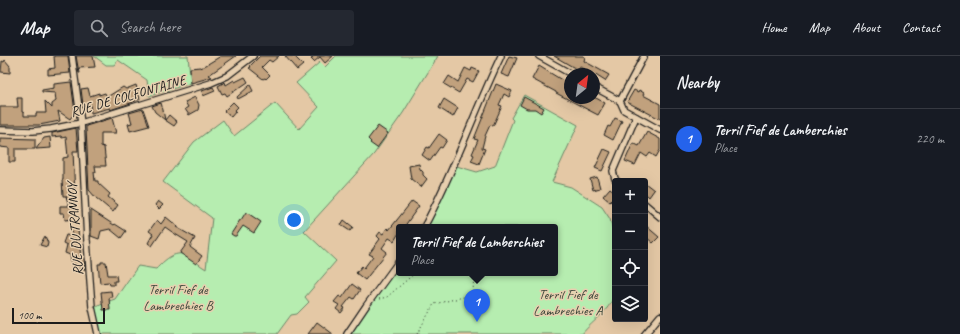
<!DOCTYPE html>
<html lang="en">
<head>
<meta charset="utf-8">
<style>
  :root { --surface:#171b24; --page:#242831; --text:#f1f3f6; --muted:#9ea1a6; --line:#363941; --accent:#2563eb }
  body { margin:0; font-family:Caveat,sans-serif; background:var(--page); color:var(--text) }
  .controls { position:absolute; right:12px; bottom:12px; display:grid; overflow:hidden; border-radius:4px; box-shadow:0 4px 16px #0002 }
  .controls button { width:36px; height:36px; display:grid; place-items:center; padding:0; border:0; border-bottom:1px solid var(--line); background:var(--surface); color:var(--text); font:20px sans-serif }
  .compass { position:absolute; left:564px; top:12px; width:36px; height:36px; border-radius:50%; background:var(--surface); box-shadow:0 4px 16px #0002; rotate:29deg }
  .scale { position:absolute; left:12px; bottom:10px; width:93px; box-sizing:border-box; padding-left:4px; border:2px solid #1c1c1c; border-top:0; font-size:11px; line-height:14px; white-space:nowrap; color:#1c1c1c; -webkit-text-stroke:3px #e7cfaf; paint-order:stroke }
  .you { position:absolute; left:294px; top:164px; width:14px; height:14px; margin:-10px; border:3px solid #fff; border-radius:50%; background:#1a73e8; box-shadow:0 0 0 6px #1a73e833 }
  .badge { display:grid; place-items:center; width:26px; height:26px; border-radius:50%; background:var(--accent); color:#fff; font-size:13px; font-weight:700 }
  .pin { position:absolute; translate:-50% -33px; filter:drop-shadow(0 1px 2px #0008) }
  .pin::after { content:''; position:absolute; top:21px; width:14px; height:12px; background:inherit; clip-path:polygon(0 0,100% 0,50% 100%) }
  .popup { position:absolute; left:396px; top:168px; width:162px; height:52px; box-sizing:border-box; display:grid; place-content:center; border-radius:4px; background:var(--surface); filter:drop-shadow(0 1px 3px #0005); font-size:13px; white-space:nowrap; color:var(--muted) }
  .popup b { font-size:15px; color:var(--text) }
  .popup::after { content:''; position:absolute; left:50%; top:100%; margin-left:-8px; border:8px solid transparent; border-top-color:var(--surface) }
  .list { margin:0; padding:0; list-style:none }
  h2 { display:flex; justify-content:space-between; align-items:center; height:52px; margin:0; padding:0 16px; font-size:17px }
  h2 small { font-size:13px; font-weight:400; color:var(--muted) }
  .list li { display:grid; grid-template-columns:26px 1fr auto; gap:12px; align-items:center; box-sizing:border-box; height:60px; padding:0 16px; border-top:1px solid var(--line) }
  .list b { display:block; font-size:15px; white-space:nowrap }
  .list p { margin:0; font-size:13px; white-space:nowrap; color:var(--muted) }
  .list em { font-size:13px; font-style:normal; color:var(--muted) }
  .icon { flex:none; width:22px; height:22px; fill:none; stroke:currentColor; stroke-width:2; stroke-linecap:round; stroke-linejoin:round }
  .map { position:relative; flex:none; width:660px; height:278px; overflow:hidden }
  header { display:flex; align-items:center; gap:24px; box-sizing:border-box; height:56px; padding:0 20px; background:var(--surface); border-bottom:1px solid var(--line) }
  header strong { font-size:19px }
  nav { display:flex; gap:22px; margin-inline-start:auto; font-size:14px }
  .search { width:280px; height:36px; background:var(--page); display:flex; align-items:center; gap:10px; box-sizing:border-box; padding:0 14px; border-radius:4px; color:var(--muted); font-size:15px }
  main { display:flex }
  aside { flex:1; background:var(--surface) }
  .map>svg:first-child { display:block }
  .green { fill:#b6edb0; stroke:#698466 }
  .building { fill:#c1a17d; stroke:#1c1c1c }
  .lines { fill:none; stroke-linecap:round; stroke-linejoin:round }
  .street-casing { stroke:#1c1c1c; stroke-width:8 }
  .path { stroke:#1c1c1c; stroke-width:1; stroke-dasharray:1 3; stroke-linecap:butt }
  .street { stroke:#e7cfaf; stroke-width:5.5 }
  .labels { text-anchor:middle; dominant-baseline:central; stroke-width:3; stroke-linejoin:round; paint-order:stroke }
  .street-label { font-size:14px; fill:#1c1c1c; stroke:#e7cfaf }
  .park-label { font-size:14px; fill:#3b463a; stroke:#e7cfaf }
</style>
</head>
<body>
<header>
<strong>Map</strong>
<div class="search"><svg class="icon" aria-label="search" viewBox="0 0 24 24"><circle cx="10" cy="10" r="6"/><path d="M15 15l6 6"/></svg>Search here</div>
<nav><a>Home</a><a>Map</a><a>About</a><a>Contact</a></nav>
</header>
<main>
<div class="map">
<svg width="660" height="278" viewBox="0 0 660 278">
  <rect width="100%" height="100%" fill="#e4c8a5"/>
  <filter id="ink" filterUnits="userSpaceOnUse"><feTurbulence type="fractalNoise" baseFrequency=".025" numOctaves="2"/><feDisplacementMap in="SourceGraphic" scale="8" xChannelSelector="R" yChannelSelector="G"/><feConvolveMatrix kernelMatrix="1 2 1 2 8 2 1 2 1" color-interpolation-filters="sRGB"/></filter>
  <g filter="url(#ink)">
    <!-- green -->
    <g class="green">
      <path d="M 94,0 L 188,0 L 191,27 L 149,40 L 147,24 L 118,4 L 114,9 L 106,9 Z"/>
      <path d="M 336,0 L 438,0 L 403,57 L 374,98 L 304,175 L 336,205 L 305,241 L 309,246 L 297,258 L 291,259 L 277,278 L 101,278 L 92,251 L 115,243 L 138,210 L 156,213 C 164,205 174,194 187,199 C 193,203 199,209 206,213 L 212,162 L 163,126 L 194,86 L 223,64 L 234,80 L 275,47 L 299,73 L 319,51 L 296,27 L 320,6 L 325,11 Z"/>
      <path d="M 524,39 L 578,69 L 552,126 L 571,131 L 602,151 L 610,163 L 615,183 L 615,235 C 612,254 593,264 582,278 L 347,278 L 399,205 L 399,217 L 555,217 L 555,171 L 424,171 L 453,109 L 477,116 L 495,110 L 513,64 L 511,62 Z"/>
    </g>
    <!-- building -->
    <g class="building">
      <path d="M 54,0 L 68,0 L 70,17 L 48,19 L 48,13 L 55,12 Z"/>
      <path d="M 76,0 L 93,0 L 95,11 L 79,12 L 80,17 L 79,17 Z"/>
      <path d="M 221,0 L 236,0 L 209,19 L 212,21 L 191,27 L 190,12 L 200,11 L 201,12 Z"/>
      <path d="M 260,0 L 279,0 L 272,6 L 269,4 L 262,11 L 270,19 L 266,23 L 265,22 L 263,23 L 249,12 L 251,11 L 250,10 Z"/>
      <path d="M 285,0 L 294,0 L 303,9 L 297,14 Z"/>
      <path d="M 314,0 L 333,0 L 325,7 L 320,1 L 314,6 L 311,3 Z"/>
      <path d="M 509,0 L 517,2 L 509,21 L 501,18 Z"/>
      <path d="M 554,0 L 583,0 L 585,1 L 584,5 L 609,19 L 605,25 L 594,18 L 580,11 L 578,14 Z"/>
      <path d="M 5,4 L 10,10 L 10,17 L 1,16 L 2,5 L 4,6 Z"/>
      <path d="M 539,10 L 570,29 L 570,42 L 596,42 L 605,47 L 598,59 L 556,37 L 556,36 L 532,23 Z"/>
      <path d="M 465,12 L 471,15 L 472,12 L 479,15 L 473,26 L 467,23 L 459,37 L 444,28 L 449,20 L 458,26 Z"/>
      <path d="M 245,21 L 248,26 L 227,40 L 225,37 L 222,38 L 218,30 L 225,26 L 226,29 L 234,24 L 235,26 Z"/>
      <path d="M 71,26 L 75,56 L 70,63 L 58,55 L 60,65 L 39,69 L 0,69 L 0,51 L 18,51 L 17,42 L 22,42 L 22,56 L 24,56 L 24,60 L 36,60 L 36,57 L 46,57 L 45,45 L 52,52 L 52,48 L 56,45 L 55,37 L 42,36 L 42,34 L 54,32 L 54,28 Z"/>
      <path d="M 496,28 L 512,35 L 509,41 L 504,38 L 499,49 L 502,50 L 493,70 L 490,69 L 485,80 L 482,92 L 485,93 L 479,108 L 471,105 L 474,99 L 472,98 L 478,84 L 474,83 Z"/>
      <path d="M 136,29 L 140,43 L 131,47 L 110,54 L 110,52 L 91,57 L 90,48 L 83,49 L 81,33 L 88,32 L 90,40 L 99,37 L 99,39 L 105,37 L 107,41 L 123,31 L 126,33 Z"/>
      <path d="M 250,29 L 253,35 L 238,43 L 237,41 Z"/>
      <path d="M 213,31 L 215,35 L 203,40 L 202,35 Z"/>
      <path d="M 634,34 L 638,36 L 639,34 L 644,37 L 643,39 L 660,48 L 660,63 L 627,46 Z"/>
      <path d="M 195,41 L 199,49 L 198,54 L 189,59 L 185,53 L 188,51 L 185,46 Z"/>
      <path d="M 524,41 L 544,52 L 541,57 L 535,53 L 527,53 L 520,49 Z"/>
      <path d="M 444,43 L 458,52 L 453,61 L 439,52 Z"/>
      <path d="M 233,46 L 238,51 L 235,54 L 236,55 L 231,61 L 224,55 Z"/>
      <path d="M 161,47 L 163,54 L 165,64 L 155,56 L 152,50 Z"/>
      <path d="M 143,53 L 149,70 L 130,75 L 128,68 L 132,67 L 129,57 Z"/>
      <path d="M 169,59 L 177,66 L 174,70 L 165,64 Z"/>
      <path d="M 112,62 L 116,77 L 101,77 L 101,90 L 104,91 L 106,110 L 95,110 L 96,116 L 94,116 L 95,125 L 98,125 L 98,127 L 110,138 L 108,141 L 118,149 L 113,156 L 96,142 L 89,134 L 86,72 L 86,70 Z"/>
      <path d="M 615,62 L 622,65 L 613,84 L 604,79 L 608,70 L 610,71 Z"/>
      <path d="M 378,70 L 388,77 L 377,92 L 370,87 L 371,86 L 368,83 Z"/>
      <path d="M 76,72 L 78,95 L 73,95 L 75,140 L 73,140 L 74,163 L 65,164 L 64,157 L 60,157 L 60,150 L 69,150 L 66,140 L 63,140 L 62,124 L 63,124 L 63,102 L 68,101 L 66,81 L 62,82 L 61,80 L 52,81 L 52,77 Z"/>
      <path d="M 647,76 L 660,83 L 660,94 L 656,101 L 650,97 L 647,101 L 641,97 L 635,109 L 625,105 L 633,87 L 639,90 Z"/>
      <path d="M 439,78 L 447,84 L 442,92 L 440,91 L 430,105 L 422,99 L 427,91 L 429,92 Z"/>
      <path d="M 50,81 L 51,92 L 36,93 L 44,82 Z"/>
      <path d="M 0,82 L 35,83 L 35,93 L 15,93 L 15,106 L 9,106 L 9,92 L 0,91 Z"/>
      <path d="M 604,93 L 611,96 L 602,115 L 595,112 Z"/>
      <path d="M 419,108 L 420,113 L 423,116 L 423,119 L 427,123 L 421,131 L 411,123 L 409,110 Z"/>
      <path d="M 597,121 L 600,132 L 593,134 L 590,123 Z"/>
      <path d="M 645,127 L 654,134 L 649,141 L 645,137 Z"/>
      <path d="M 610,132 L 615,136 L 615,146 L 612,144 L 610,146 L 603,140 Z"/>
      <path d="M 158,145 L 163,149 L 159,153 L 155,149 Z"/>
      <path d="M 412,145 L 419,150 L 404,171 L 399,171 L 399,177 L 394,185 L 389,182 L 382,192 L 387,196 L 365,224 L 356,217 L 362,210 L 364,212 L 373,200 L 369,198 L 380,183 L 377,180 L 380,176 L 383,178 L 387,172 L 389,174 Z"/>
      <path d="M 91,154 L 114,169 L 115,168 L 126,175 L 121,182 L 110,173 L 101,175 L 99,183 L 91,180 Z"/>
      <path d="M 246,156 L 261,166 L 254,177 L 243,170 L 236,180 L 234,180 L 231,178 L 240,164 L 241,164 Z"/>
      <path d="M 166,161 L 177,170 L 176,171 L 195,182 L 190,191 L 202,200 L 196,208 L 180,197 L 188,186 L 175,178 L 165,171 L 152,190 L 148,187 L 153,178 L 149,175 L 157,164 L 161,168 Z"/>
      <path d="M 344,164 L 353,171 L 350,175 L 341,169 Z"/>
      <path d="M 645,169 L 659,181 L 653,187 L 645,180 Z"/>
      <path d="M 71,172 L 78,174 L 81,202 L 84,202 L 85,213 L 79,214 L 79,211 L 72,211 L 70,199 L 65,197 L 67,189 L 63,187 L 66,179 L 72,180 Z"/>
      <path d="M 45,180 L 48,187 L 47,191 L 40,189 Z"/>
      <path d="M 101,206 L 106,206 L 108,219 L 116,219 L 117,225 L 114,225 L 114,229 L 110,229 L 109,226 L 100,227 L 98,208 L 101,208 Z"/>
      <path d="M 352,228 L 360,234 L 354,243 L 351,241 L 343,251 L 345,252 L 341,257 L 336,253 L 339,249 L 334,246 L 339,240 L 342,242 Z"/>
      <path d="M 111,235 L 112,241 L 109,241 L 110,254 L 103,254 L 101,236 Z"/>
      <path d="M 317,266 L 333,278 L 308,278 Z"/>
    </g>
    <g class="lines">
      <!-- street casing -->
      <g class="street-casing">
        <g id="street">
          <path d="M 72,0 L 81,67 L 87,184 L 92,251 L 98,278"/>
          <path d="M 539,0 L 571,18"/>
          <path d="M 594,31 L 620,45 L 624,54 L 660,74"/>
          <path d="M 620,45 L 644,0"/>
          <path d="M 0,74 L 33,75 L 51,73 L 81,67 L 211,27 L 227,20 L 253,0"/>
          <path d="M 617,125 L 615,123 L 613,115 L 636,61"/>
          <path d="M 645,148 L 660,161"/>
          <path d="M 424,171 C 454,116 474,56 501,0"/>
          <path d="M 347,278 L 366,250 L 399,205"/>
          <path d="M 645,278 L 660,260"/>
        </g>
      </g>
      <!-- path -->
      <g class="path">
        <path d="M 379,243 L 387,241 L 415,217"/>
        <path d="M 417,278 L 434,248 L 468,240 L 473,236 L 474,217"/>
      </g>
      <!-- street -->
      <use href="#street" class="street"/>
    </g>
  </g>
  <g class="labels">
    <!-- street labels -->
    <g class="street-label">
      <text transform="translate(128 40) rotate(-16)">RUE DE COLFONTAINE</text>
      <text transform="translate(75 173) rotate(-94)">RUE DU TRANNOY</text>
    </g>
    <!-- park labels -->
    <g class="park-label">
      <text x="178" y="233">Terril Fief de<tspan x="178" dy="16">Lambrechies B</tspan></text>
      <text x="568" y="238">Terril Fief de<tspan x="568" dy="16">Lambrechies A</tspan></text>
    </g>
  </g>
</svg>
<div class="controls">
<button>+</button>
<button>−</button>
<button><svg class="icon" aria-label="locate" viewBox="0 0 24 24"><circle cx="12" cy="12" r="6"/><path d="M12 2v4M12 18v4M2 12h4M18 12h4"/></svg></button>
<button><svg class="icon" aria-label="layers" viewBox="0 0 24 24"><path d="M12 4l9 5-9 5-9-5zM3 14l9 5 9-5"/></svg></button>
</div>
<svg class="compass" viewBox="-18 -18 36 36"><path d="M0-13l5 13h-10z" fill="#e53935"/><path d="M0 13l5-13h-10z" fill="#9ea1a6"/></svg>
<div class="scale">100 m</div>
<div class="you"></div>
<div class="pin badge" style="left:477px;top:266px">1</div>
<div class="popup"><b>Terril Fief de Lamberchies</b>Place</div>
</div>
<aside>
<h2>Nearby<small></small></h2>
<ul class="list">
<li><span class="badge">1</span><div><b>Terril Fief de Lamberchies</b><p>Place</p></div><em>220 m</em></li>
</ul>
</aside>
</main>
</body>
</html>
